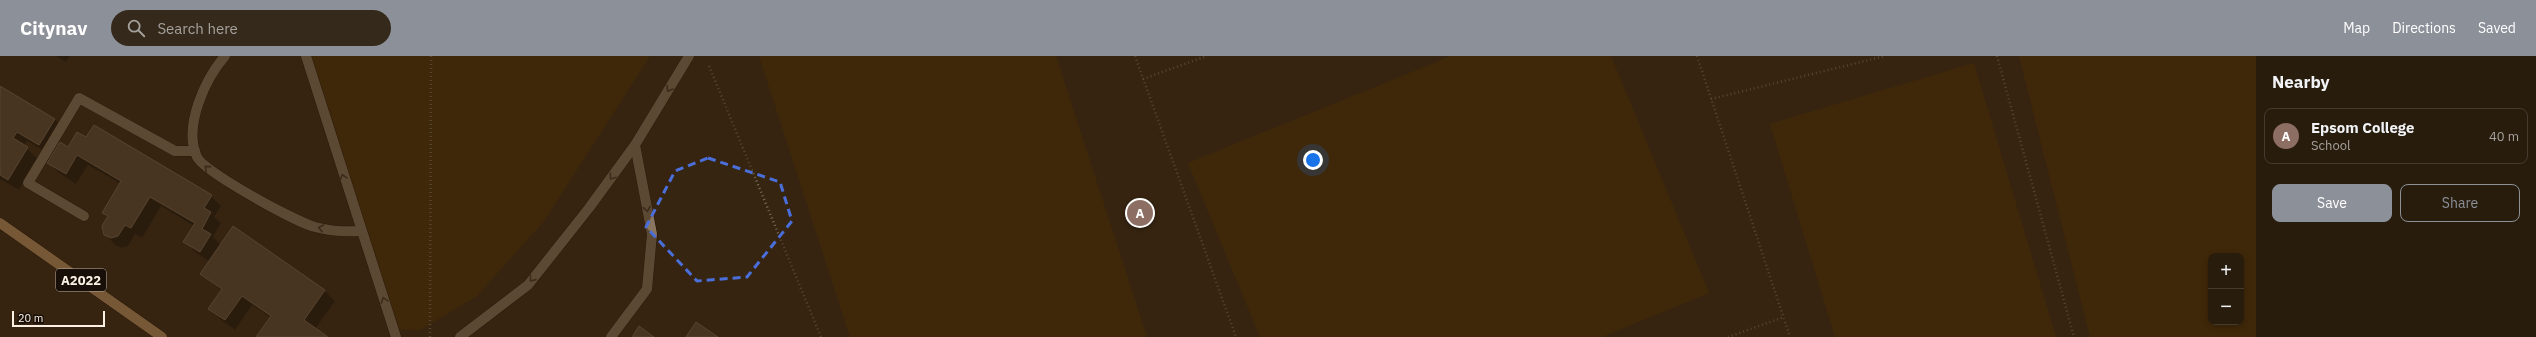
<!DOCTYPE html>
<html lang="en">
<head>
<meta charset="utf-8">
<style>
  :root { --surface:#281c0d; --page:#34291b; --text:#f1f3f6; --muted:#a5a19d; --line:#443a2e; --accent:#8c9099 }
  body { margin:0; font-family:"IBM Plex Sans",sans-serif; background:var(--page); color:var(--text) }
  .controls { position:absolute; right:12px; bottom:12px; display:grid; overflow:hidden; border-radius:8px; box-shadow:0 2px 6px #0003 }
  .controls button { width:36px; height:36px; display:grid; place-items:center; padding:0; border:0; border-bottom:1px solid var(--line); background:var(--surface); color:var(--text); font:20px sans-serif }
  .scale { position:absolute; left:12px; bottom:10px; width:93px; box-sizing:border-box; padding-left:4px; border:2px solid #fcf0e4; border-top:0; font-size:11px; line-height:14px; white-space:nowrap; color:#fcf0e4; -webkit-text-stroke:3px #181008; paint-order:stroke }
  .you { position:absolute; left:1313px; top:104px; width:14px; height:14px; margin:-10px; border:3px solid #fff; border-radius:50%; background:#1a73e8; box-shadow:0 0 0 6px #1a73e833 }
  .badge { display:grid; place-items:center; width:26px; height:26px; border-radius:50%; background:var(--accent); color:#fff; font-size:13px; font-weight:700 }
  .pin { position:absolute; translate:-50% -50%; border:2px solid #fff; box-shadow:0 1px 4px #0006 }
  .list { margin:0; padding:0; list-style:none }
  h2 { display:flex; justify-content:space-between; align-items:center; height:52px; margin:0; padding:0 16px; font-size:17px }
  h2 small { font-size:13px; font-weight:400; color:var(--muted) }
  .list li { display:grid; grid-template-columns:26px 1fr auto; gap:12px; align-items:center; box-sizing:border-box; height:56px; margin:0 8px 8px; padding:0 8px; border:1px solid var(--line); border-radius:8px }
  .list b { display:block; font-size:15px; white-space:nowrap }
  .list p { margin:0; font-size:13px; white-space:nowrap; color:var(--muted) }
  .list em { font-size:13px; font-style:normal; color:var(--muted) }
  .actions { display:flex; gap:8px; padding:12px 16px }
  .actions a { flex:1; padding:9px 0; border:1px solid var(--accent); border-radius:8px; text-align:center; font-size:14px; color:var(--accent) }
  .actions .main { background:var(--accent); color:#fff }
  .icon { flex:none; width:22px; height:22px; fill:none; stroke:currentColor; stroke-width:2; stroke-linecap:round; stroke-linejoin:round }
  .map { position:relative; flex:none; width:2256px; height:281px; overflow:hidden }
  header { display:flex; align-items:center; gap:24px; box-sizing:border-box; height:56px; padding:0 20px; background:var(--accent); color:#fff }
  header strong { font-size:19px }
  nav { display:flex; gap:22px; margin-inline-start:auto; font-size:14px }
  .search { width:280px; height:36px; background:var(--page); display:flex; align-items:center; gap:10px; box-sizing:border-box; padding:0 14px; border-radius:22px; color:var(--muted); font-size:15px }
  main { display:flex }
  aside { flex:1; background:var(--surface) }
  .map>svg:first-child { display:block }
  .green { fill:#4a2b00; fill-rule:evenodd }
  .shadow { fill:#0007 }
  .building { fill:#5d4935; stroke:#7f6a55 }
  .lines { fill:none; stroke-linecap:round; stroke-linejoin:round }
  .lane-casing { stroke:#1d0d00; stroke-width:11 }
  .primary-casing { stroke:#1d0d00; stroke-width:11 }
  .path { stroke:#7c6d5c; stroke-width:2.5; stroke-dasharray:1 3; stroke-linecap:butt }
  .lane { stroke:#8a755f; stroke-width:10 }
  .primary { stroke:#c59764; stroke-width:10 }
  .oneway { stroke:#403326 }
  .marked { fill:none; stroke:#4a6eda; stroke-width:3; stroke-dasharray:8 5; stroke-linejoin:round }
  .labels { text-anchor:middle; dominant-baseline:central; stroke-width:3; stroke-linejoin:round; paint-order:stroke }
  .shield { fill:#181008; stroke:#b8ada2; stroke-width:1 }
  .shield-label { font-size:13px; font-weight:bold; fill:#fcf0e4 }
</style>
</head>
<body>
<header>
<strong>Citynav</strong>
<div class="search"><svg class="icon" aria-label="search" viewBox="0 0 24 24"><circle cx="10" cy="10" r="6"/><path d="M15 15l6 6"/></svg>Search here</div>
<nav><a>Map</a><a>Directions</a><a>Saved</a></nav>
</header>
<main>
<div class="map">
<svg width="2256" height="281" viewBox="0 0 2256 281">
  <rect width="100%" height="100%" fill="#362511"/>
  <!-- green -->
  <g class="green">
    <path d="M 306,0 L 650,0 L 544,165 L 477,240 L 420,274 L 393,273 Z"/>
    <path d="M 759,0 L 1056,0 L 1147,281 L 850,281 Z"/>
    <path d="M 1451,0 L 1611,0 L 1709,237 L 1602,281 L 1260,281 L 1188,107 Z"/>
    <path d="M 2019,0 L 2256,0 L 2256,281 L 2090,281 ZM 2211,200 L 2241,200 L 2241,266 L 2211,266 Z"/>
    <path d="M 1974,7 L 2056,281 L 1835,281 L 1770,68 Z"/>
  </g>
  <!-- shadow -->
  <g class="shadow">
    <path d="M 56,0 L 70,0 L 66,6 Z"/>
    <path d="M 0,32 L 55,63 L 65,74 L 50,98 L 27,85 L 24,90 L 37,102 L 19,134 L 0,123 Z"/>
    <path d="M 68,92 L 211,140 L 221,150 L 214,161 L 221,167 L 213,181 L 221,189 L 324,234 L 335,245 L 315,273 L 327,281 L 257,281 L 271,262 L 252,249 L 235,274 L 220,263 L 209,253 L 222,235 L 201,218 L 210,206 L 195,196 L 185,186 L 194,170 L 161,150 L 142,182 L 135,178 L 128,190 L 122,192 L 115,189 L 105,178 L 108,162 L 103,157 L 121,128 L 88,109 L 76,128 L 59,117 L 49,107 Z"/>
  </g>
  <!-- building -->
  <g class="building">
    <path d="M 0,30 L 55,63 L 39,89 L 17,76 L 13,82 L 28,91 L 8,124 L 0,119 Z"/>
    <path d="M 94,69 L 212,139 L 204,152 L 211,156 L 202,173 L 211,178 L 200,196 L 183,186 L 195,167 L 150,141 L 131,172 L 125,169 L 118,180 L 111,182 L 104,179 L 102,170 L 108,160 L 102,157 L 121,125 L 77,99 L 66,118 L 47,107 L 60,86 L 68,91 L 77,76 L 86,81 Z"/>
    <path d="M 233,170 L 325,234 L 304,264 L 328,281 L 256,281 L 271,260 L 242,240 L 225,264 L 208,253 L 222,233 L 200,218 Z"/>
    <path d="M 696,266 L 718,281 L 686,281 Z"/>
    <path d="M 639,270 L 654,281 L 632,281 Z"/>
  </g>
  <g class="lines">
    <!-- lane casing -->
    <g class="lane-casing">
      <g id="lane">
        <path d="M 225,0 C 205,23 183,71 197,101 C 204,116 296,166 315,171 C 330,175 345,176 360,175"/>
        <path d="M 306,0 L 396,281"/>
        <path d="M 84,160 L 28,127 L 79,42 L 175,95 L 195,95"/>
        <path d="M 460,281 L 528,229 L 589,152 L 635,89"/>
        <path d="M 611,281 L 647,233 L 652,178 L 635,89 L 689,0"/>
      </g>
    </g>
    <!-- primary casing -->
    <g class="primary-casing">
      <path id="primary" d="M 0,167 L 162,281"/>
    </g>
    <!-- path -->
    <g class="path">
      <path d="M 1135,0 L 1236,281"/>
      <path d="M 1697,0 L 1790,281"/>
      <path d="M 1997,0 L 2074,281"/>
      <path d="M 709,10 L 821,281"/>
      <path d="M 1143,23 L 1207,0"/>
      <path d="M 1711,43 L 1885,0"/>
      <path d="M 430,281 L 431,0"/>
      <path d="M 1728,281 L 1784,261"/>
    </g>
    <!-- lane -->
    <use href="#lane" class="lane"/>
    <!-- primary -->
    <use href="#primary" class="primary"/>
  </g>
  <!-- one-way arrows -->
  <defs><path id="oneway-chevron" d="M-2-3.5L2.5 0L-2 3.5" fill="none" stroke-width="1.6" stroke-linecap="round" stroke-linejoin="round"/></defs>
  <g class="oneway">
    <use href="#oneway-chevron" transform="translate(669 33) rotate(121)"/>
    <use href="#oneway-chevron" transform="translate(207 112) rotate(-140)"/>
    <use href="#oneway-chevron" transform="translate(343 121) rotate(-107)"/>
    <use href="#oneway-chevron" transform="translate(612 121) rotate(126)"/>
    <use href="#oneway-chevron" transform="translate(647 153) rotate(79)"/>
    <use href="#oneway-chevron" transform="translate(321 172) rotate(-168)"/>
    <use href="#oneway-chevron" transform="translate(532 223) rotate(129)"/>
    <use href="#oneway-chevron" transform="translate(384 244) rotate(-108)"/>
  </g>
  <!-- marked area -->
  <path d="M0 0H2256V281H0ZM 708,102 L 780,126 L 792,165 L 747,221 L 697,225 L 646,171 L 675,115 Z" fill="#362511" fill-opacity=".55" fill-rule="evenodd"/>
  <path class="marked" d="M 708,102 L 780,126 L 792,165 L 747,221 L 697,225 L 646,171 L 675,115 Z"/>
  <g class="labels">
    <!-- shield labels -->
    <rect class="shield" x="56" y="213" width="50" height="22" rx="3"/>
    <g class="shield-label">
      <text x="81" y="224">A2022</text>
    </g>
  </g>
</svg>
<div class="controls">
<button>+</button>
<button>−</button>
</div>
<div class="scale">20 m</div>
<div class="you"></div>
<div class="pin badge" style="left:1140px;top:157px;background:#8d6e63">A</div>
</div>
<aside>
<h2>Nearby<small></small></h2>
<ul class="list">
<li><span class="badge" style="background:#8d6e63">A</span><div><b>Epsom College</b><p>School</p></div><em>40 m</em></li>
</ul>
<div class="actions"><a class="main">Save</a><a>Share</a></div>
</aside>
</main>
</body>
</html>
